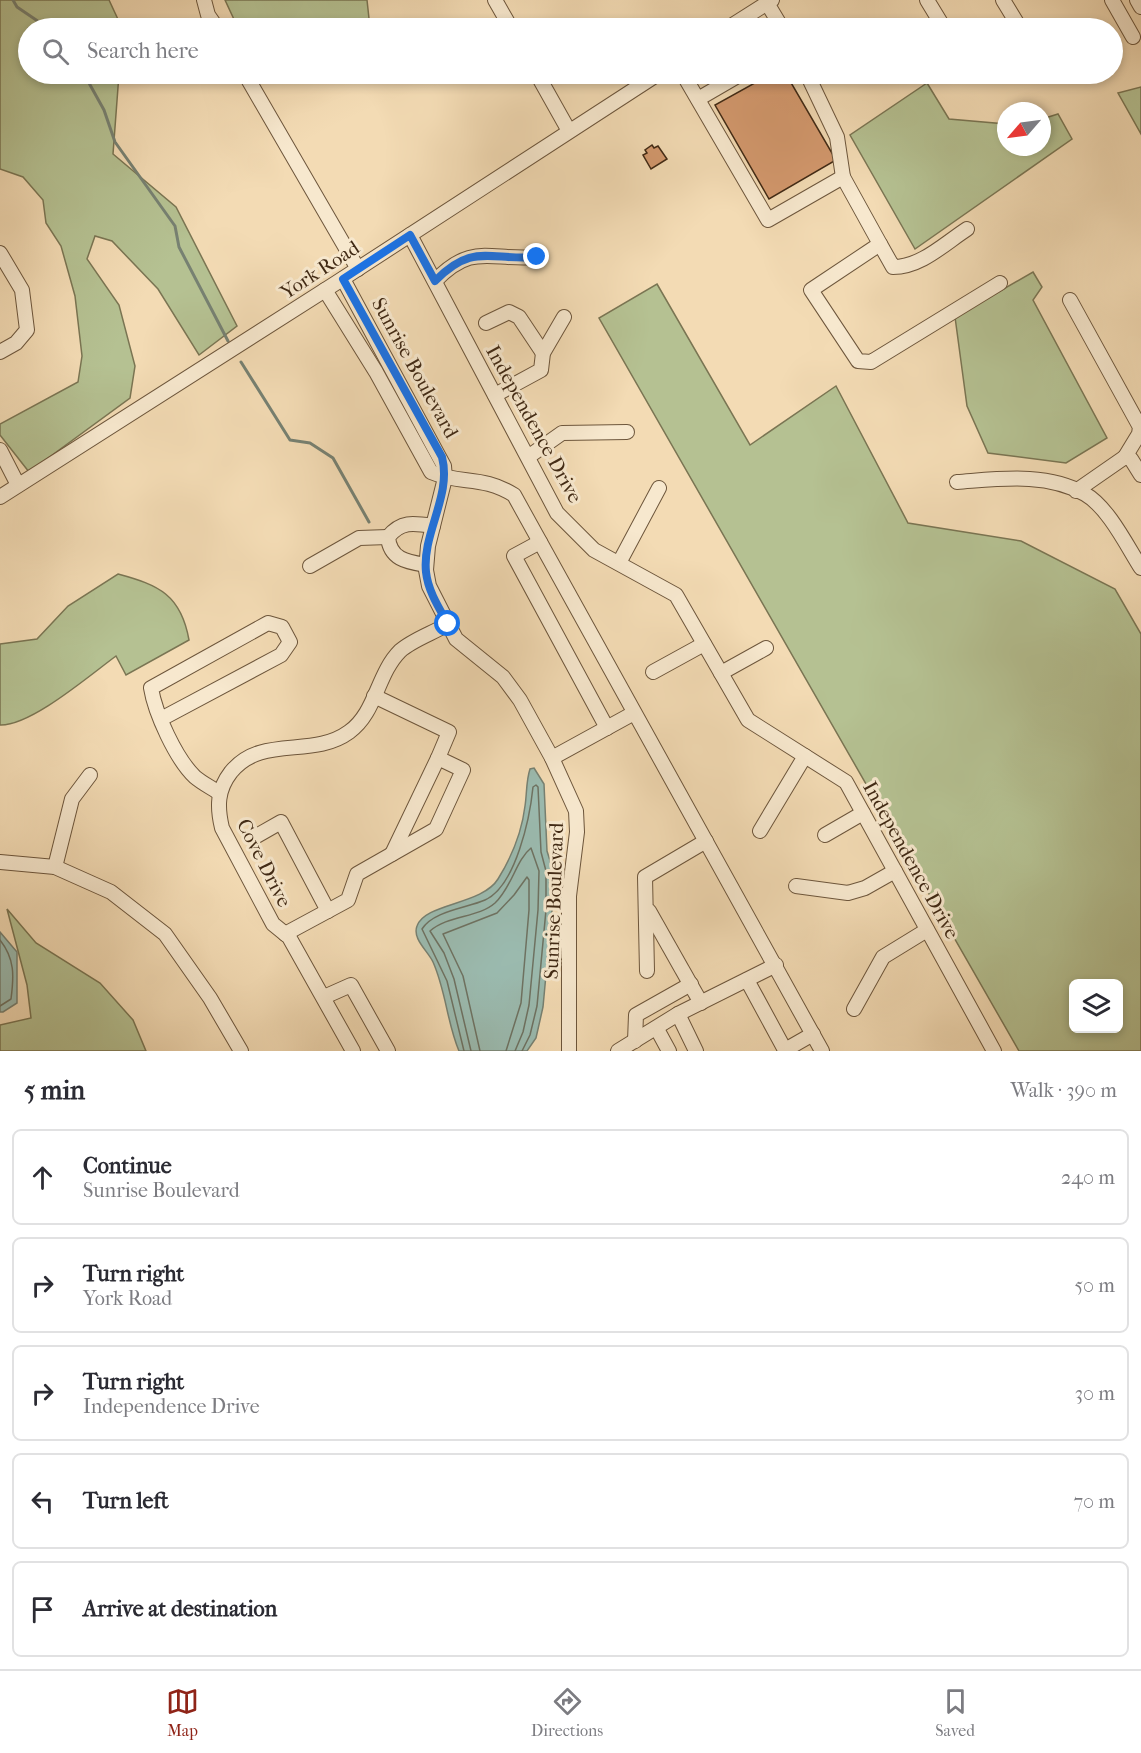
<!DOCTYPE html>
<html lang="en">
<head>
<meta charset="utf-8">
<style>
  :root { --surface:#fff; --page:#f7f7f7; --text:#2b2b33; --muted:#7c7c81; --line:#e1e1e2; --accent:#8f2418 }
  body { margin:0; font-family:"IM FELL French Canon",serif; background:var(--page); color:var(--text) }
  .controls { position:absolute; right:18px; bottom:18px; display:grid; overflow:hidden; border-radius:9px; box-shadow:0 3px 9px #0003 }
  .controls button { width:54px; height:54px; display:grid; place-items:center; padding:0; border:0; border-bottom:2px solid var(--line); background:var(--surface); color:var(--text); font:30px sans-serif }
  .compass { position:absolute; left:997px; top:102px; width:54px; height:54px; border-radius:50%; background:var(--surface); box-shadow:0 3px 9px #0003; rotate:242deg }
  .stop { position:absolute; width:18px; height:18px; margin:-14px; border:4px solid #1a73e8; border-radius:50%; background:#fff }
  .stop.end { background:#1a73e8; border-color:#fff; box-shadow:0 2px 6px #0008 }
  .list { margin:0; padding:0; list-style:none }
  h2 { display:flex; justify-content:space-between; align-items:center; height:78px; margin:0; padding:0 24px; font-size:26px }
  h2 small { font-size:20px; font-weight:400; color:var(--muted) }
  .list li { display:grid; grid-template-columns:39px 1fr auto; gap:18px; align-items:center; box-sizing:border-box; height:96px; margin:0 12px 12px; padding:0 12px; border:2px solid var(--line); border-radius:9px }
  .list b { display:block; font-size:22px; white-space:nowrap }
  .list p { margin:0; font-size:20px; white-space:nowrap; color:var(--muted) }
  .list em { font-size:20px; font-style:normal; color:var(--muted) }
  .icon { flex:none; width:33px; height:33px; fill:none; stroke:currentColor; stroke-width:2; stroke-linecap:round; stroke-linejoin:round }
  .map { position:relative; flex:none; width:1141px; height:1051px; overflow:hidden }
  .search { position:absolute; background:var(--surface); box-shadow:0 3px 9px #0003; left:18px; right:18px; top:18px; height:66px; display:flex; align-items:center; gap:15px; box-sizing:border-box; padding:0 21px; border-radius:33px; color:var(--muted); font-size:22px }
  .sheet { height:618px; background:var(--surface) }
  nav { display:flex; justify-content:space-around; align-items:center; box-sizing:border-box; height:84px; border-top:2px solid var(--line); background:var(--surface); font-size:16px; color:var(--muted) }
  nav a { display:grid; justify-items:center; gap:3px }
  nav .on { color:var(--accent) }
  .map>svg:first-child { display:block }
  .green { fill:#b5c192; stroke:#7a7553; stroke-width:1.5; fill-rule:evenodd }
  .water { fill:#9bbbb0; stroke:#778172; stroke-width:1.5 }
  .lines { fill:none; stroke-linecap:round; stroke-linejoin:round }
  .shore { stroke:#6e7262; stroke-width:1.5 }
  .stream { stroke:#778172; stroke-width:3 }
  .building { fill:#d3986d; stroke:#402914; stroke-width:1.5 }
  .minor-casing { stroke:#6d563c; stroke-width:16 }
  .minor { stroke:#f7e8ce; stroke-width:14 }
  .route { stroke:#1a73e8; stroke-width:8 }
  .labels { text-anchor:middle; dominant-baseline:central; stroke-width:6; stroke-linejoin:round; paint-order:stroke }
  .street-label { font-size:20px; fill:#402914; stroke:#f7e8ce }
</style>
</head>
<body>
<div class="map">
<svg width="1141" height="1051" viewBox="0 0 1141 1051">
  <rect width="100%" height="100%" fill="#f3dbb4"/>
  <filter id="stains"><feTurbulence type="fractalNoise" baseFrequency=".00333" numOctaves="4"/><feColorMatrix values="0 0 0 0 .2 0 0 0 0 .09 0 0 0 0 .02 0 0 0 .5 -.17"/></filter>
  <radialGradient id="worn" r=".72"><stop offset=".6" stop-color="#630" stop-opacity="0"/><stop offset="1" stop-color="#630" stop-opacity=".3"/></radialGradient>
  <!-- green -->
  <g class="green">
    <path d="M 0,0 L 109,0 L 122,28 L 28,28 L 28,74 L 119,74 L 113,154 L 176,207 L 237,326 L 199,355 L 158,289 L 112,241 L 95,236 L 87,259 L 119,305 L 135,366 L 130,398 L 29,472 L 0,435 L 0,424 L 78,382 L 82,356 L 75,296 L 61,246 L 46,223 L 43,200 L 23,177 L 0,169 Z"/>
    <path d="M 225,0 L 367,0 L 370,28 L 238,28 Z"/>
    <path d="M 927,83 L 949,119 L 1006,124 L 1006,147 L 1042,147 L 1042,119 L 1058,114 L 1072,139 L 915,249 L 850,135 Z"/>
    <path d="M 1141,87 L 1141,134 L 1118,93 Z"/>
    <path d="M 1033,272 L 1042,287 L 1033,300 L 1107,438 L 1066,463 L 988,453 L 967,406 L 955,317 Z"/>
    <path d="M 657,284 L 750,445 L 836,386 L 908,523 L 1021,541 L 1115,589 L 1141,634 L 1141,1051 L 1019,1051 L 599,318 ZM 1074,984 L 1118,984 L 1118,1028 L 1074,1028 Z"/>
    <path d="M 118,574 C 159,585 181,595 189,640 L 126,675 L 116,656 C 90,675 31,726 0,725 L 0,644 L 37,639 L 68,606 Z"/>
    <path d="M 7,909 L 36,943 L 100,983 L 133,1020 L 146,1051 L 0,1051 L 0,1025 L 31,1018 L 27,985 Z"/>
  </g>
  <!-- water -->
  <g class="water">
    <path d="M 534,768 L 544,784 L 547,851 L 553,870 L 552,910 L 543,1007 L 536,1038 L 527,1051 L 459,1051 C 447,1023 446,991 433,962 C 428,951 412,939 417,926 C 425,903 482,905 498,879 C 511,858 522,831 525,806 C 527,793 526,781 530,769 Z"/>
    <path d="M 0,932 L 17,952 L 17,1003 L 3,1012 L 0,1012 Z"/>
  </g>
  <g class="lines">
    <!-- shore -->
    <g class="shore">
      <path d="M 0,940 C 15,959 14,976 11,999 L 0,1006"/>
      <path d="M 464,1051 L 447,981 L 422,929 C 433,911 467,908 485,900 C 516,886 530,817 533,787 L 536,785 L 538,787 L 541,852 L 546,871 L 546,910 L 537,1006 L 530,1035 L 522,1051"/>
      <path d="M 471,1051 L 454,979 L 444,953 L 430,931 C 448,915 478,918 495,903 C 512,887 516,860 531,848 L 539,871 L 538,910 L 529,1005 L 523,1032 L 515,1051"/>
      <path d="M 480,1051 L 463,976 L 443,934 L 497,913 L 514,895 L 527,877 L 529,880 L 529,910 L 521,1003 L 506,1051"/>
    </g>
    <!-- stream -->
    <g class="stream">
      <path d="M 13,0 L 17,7 L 48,28"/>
      <path d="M 84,74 L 104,110 L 115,142 L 175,226 L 179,247 L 228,341"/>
      <path d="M 241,362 L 290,440 L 310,443 L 333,458 L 369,522"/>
    </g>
  </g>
  <!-- building -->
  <g class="building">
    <path d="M 771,74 L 786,74 L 836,160 L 769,199 L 715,105 Z"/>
    <path d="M 652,145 L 654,148 L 658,146 L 667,159 L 651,169 L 643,155 L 647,153 L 645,150 Z"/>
  </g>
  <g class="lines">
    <!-- minor casing -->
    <g class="minor-casing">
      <g id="minor">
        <path d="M 204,0 L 208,15 L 217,28"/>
        <path d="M 495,0 L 511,28"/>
        <path d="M 927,0 L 944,28"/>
        <path d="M 1003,0 L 1020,28"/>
        <path d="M 1112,0 L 1133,37"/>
        <path d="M 1137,0 L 1141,7"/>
        <path d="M 767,3 L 782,28"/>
        <path d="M 728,28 L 772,0"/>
        <path d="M 245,74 L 358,269"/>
        <path d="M 537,74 L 569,131"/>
        <path d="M 683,74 L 768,220 L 843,177 L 880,244 L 811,290 L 858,361 L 871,362 L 1000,283"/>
        <path d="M 807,74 L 837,137 L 843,177"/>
        <path d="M 698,99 L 741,74"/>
        <path d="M 410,235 L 557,513 L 594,550 L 676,595 L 748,720 L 846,782 L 994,1051"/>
        <path d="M 880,244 L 893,267 C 921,267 944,244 967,229"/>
        <path d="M 0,253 L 22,290 L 27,330 L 16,343 L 0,352"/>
        <path d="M 343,279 L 444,466 L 445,478 L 428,546 L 426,570 L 429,586 L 456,639 L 503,677 L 520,700 L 552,758 L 576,811 L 577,832 L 569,896 L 569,1051"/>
        <path d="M 435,281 C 473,242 489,261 537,257"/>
        <path d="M 325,290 L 376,372 L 431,472 C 461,485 482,475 514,495 L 822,1051"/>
        <path d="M 1070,300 L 1140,427 L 1139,434 L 1125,457"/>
        <path d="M 486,323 L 509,312 L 519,317 L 543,353"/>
        <path d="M 495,395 L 541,370 L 543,353 L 564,317"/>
        <path d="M 0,450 L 18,485"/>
        <path d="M 528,457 L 562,433 L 627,432"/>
        <path d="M 957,482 C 999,479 1046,472 1085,494 C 1108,507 1127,546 1141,568"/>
        <path d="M 1076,491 L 1125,457 L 1131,459 L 1141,475"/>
        <path d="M 0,497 L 336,283 L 658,74"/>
        <path d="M 540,542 L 514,556 L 607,728"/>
        <path d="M 619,563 L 659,488"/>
        <path d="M 426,565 C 408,562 390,560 388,537 C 401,521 413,523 433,526"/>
        <path d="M 310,566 L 359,538 L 388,537"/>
        <path d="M 653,672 L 704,644"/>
        <path d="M 721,673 L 766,648"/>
        <path d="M 161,719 L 281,655 L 290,642 L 282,627 L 268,623 L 151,688 C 155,713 176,759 195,777 C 202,783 212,788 219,793"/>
        <path d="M 552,758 L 634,713"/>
        <path d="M 760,831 L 805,756"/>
        <path d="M 825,835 L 863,813"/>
        <path d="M 253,838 L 281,822 L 328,911"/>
        <path d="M 392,854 L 438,758"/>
        <path d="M 0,862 L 55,867 L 111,892 L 165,934 L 210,998 L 241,1051"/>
        <path d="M 55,867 L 72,799 L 90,775"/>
        <path d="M 796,886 L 848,893 L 865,888 L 895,871"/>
        <path d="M 649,911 L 701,1003"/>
        <path d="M 285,934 L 348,900 L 357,874 L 436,829 L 463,770 L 438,758 L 449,732 L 374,696"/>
        <path d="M 647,971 L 645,877 L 706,841"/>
        <path d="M 747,980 L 785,1050 L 813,1034"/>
        <path d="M 324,997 L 351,985 L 388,1051"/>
        <path d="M 854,1009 L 883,957 L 927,930"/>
        <path d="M 678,1014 L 696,1051"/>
        <path d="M 657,1029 L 669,1051"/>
        <path d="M 635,1041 L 636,1015 L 691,984"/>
        <path d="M 353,1051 L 289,937 L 273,924 L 222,828 C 217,807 217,790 231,772 C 262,734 312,759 349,732 C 376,713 377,674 400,651 C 412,640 433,633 448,624"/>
        <path d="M 618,1051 L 678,1014 L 776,965"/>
      </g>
    </g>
    <!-- minor -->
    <use href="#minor" class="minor"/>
  </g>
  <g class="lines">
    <!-- route -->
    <path class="route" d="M 448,624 C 439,608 428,591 426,572 C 422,533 452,496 442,457 L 343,279 L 410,235 L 435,281 C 473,242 490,261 537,257"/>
  </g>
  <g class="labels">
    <!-- street labels -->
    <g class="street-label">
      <text transform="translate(320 270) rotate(-33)">York Road</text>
      <text transform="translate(415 368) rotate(61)">Sunrise Boulevard</text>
      <text transform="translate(534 424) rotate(61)">Independence Drive</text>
      <text transform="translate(911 860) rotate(61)">Independence Drive</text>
      <text transform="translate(264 863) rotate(63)">Cove Drive</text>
      <text transform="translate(554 901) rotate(-88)">Sunrise Boulevard</text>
    </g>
  </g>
  <rect width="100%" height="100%" filter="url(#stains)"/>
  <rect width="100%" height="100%" fill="url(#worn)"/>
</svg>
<div class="controls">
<button><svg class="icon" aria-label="layers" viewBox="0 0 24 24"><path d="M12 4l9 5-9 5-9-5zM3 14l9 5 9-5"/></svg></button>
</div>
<svg class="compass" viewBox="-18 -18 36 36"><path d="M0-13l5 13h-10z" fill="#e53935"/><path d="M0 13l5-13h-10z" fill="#7c7c81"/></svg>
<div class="stop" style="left:448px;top:624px"></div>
<div class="stop end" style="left:537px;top:257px"></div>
<div class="search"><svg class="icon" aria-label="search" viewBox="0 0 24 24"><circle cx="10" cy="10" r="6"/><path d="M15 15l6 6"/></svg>Search here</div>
</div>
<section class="sheet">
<h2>5 min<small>Walk · 390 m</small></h2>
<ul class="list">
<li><svg class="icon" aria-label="ahead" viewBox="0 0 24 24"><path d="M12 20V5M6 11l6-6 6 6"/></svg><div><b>Continue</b><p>Sunrise Boulevard</p></div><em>240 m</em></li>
<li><svg class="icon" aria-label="right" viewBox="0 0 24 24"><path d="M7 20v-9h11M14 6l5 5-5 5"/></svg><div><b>Turn right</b><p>York Road</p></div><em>50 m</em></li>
<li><svg class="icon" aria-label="right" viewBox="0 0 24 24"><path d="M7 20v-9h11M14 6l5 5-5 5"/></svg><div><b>Turn right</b><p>Independence Drive</p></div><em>30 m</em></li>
<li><svg class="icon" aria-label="left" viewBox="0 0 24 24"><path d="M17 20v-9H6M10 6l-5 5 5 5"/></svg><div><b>Turn left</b></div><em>70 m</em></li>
<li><svg class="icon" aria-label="arrive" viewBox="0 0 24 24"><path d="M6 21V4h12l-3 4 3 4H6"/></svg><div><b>Arrive at destination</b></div></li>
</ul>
</section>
<nav>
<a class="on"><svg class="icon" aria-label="map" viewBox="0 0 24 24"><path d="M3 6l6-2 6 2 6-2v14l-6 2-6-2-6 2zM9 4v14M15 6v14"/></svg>Map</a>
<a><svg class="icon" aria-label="directions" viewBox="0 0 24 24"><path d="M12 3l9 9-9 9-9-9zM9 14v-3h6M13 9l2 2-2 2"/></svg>Directions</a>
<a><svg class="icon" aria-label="saved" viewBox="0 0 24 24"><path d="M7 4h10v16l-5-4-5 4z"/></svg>Saved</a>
</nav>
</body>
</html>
